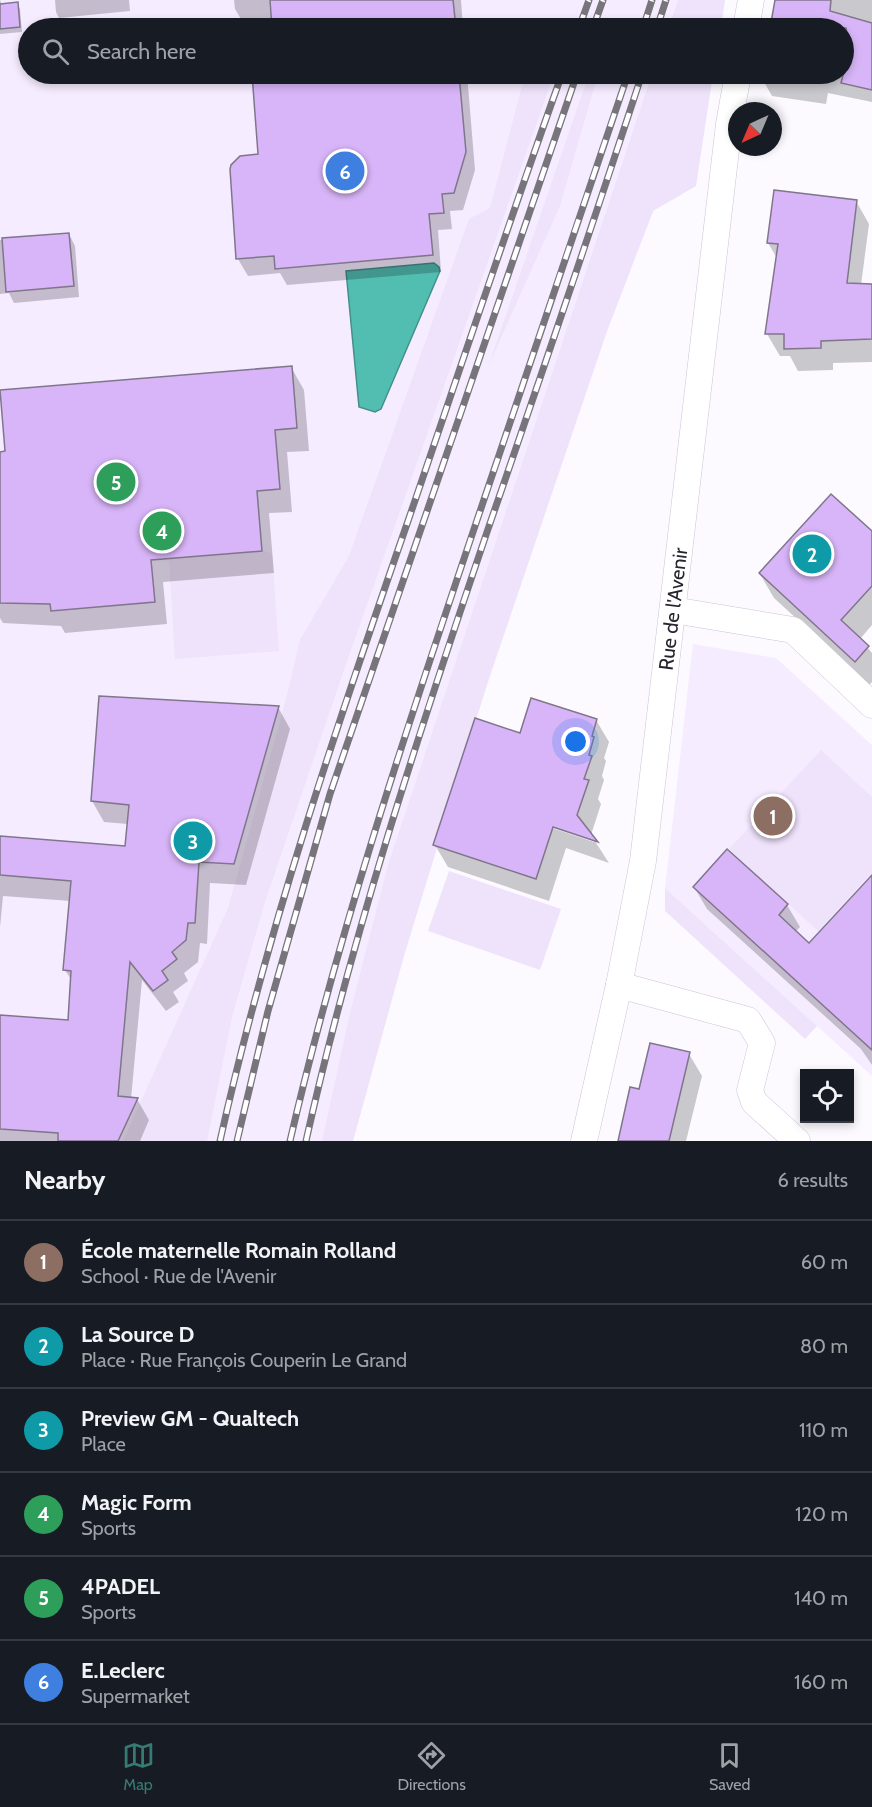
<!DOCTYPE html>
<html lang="en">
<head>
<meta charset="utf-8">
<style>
  :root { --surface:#171b24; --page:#20242c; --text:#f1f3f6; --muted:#9ea1a6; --line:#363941; --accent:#347b73 }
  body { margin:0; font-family:Cabin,sans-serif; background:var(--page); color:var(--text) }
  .controls { position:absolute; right:18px; bottom:18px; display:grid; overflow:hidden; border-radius:0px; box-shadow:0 3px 9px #0003 }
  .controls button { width:54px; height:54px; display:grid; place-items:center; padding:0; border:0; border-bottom:2px solid var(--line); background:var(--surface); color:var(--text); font:30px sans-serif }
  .compass { position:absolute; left:728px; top:102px; width:54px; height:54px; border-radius:50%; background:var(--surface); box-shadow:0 3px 9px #0003; rotate:224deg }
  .you { position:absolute; left:576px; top:742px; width:21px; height:21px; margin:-15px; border:4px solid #fff; border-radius:50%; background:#1a73e8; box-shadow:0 0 0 9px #1a73e833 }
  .badge { display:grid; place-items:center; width:39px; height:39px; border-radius:50%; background:var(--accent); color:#fff; font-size:20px; font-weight:700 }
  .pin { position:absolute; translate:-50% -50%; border:3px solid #fff; box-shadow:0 2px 6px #0006 }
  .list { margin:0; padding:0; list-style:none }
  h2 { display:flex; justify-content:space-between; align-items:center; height:78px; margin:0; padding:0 24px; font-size:26px }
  h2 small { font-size:20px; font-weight:400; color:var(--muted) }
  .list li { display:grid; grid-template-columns:39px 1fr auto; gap:18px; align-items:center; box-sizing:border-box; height:84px; padding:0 24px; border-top:2px solid var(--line) }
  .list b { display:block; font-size:22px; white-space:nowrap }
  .list p { margin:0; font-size:20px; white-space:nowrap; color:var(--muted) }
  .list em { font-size:20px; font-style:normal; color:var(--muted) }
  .icon { flex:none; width:33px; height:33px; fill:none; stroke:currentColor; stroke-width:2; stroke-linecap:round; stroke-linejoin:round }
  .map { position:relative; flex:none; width:872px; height:1141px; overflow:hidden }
  .search { position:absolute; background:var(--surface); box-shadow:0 3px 9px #0003; left:18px; right:18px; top:18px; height:66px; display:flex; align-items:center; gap:15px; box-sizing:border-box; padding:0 21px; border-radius:33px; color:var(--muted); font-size:22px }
  .sheet { height:582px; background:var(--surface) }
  nav { display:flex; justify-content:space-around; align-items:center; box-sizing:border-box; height:84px; border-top:2px solid var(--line); background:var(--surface); font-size:16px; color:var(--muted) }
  nav a { display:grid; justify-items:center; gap:3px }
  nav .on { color:var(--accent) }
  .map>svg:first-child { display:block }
  .built { fill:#f5ecff }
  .green { fill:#efe2fb }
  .water { fill:#52bdb1; stroke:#468f8a; stroke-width:1.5 }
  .shadow { fill:#0003; fill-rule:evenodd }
  .building { fill:#d8b5f8; stroke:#80768b; stroke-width:1.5 }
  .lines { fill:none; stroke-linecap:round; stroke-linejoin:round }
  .minor-casing { stroke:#cdc2d9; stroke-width:27 }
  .minor { stroke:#fff; stroke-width:26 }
  .rail-casing { stroke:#77747c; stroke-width:7 }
  .rail { stroke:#fff; stroke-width:4.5; stroke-dasharray:14; stroke-linecap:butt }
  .labels { text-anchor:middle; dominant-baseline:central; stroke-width:4.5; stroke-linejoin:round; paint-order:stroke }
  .street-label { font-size:20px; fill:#29252e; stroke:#fff }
</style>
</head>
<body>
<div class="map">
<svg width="872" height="1141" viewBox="0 0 872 1141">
  <rect width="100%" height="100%" fill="#fcfaff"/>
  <!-- built -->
  <g class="built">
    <path d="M 0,0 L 678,0 L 668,28 L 28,28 L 28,74 L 652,74 L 648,87 L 696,100 L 607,331 L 433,845 L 353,1141 L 0,1141 Z"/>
    <path d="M 693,644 L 776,658 L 872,745 L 872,1076 L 665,888 Z"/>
  </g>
  <!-- green -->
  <g class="green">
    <path d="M 678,0 L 725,0 L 721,28 L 668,28 Z"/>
    <path d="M 531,74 L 554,74 L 345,667 L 265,902 L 232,1017 L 207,1141 L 123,1141 L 228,908 L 285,703 L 300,640 L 349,556 L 469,219 L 490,208 L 523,82 Z"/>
    <path d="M 589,74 L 598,74 L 560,206 L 488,367 Z"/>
    <path d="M 652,74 L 713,74 L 696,186 L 653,211 L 607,331 L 488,681 L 404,956 L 353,1141 L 322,1141 L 351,1009 L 388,865 Z"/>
    <path d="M 262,551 L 272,553 L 279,651 L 175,659 L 169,559 Z"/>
    <path d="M 821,750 L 872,797 L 872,880 L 868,877 L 818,931 L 729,849 Z"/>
    <path d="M 449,871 L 561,909 L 540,970 L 428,931 Z"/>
    <path d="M 665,888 L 817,1026 L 805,1039 L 665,911 Z"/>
  </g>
  <!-- water -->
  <path class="water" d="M 434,263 L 439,267 L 440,271 L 381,409 L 375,412 L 359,407 L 346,271 Z"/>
  <!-- shadow -->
  <g class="shadow">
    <path d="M 0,0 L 2,5 L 17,4 L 20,9 L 22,32 L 0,34 Z"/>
    <path d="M 55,0 L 129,0 L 130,11 L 59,18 L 56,12 Z"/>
    <path d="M 234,0 L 461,0 L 463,28 L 274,28 L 273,23 L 245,26 L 235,9 Z"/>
    <path d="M 776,0 L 872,0 L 872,102 L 828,93 L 826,104 L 772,96 L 764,82 L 765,74 L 844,74 L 844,28 L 772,28 Z"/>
    <path d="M 253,74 L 467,74 L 475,170 L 463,210 L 450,211 L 452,229 L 438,230 L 441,272 L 287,285 L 280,273 L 248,276 L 238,259 L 260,156 Z"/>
    <path d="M 856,201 L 869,224 L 861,285 L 872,285 L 872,362 L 833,363 L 833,370 L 798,371 L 790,356 L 780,356 L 767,334 L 777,258 L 768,243 Z"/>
    <path d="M 69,234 L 75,246 L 79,297 L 14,303 L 9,293 L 0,294 L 0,240 Z"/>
    <path d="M 291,367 L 304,390 L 309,451 L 287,452 L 292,512 L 269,513 L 274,573 L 163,582 L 167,624 L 65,633 L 61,626 L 3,623 L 0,618 L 0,453 Z"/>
    <path d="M 872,533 L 872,625 L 860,639 L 872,653 L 872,682 L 869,685 L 774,598 L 760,574 Z"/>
    <path d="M 278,707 L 290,729 L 246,885 L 210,883 L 207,944 L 200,943 L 198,962 L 184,973 L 188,981 L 173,992 L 179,1002 L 166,1011 L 142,980 L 131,1099 L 137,1099 L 149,1120 L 140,1141 L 0,1141 L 0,1016 L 69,1022 L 72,981 L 65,970 L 71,901 L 3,896 L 0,927 L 0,837 L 126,848 L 128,824 L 104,822 L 92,801 Z"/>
    <path d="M 596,720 L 609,742 L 604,758 L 606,761 L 602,776 L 604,780 L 598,799 L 601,804 L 591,835 L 609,863 L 566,848 L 549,901 L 448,867 L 435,845 L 521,735 ZM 547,823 L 594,839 L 594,842 L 546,826 Z"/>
    <path d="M 872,885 L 872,1065 L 861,1049 L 707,909 L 694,887 L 787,905 L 800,927 L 795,932 L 809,945 Z"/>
    <path d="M 689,1054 L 702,1076 L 686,1141 L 621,1141 L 640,1091 Z"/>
  </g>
  <!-- building -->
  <g class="building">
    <path d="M 270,0 L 453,0 L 456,28 L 272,28 Z"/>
    <path d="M 775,0 L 831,0 L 830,11 L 872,23 L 872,90 L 841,83 L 850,48 L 846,28 L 770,28 Z"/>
    <path d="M 18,2 L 20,27 L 0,29 L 0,4 Z"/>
    <path d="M 252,74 L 459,74 L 466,152 L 454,193 L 442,194 L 444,213 L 429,214 L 433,255 L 275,269 L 274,256 L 236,259 L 230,169 L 231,165 L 240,156 L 258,154 Z"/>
    <path d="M 774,190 L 857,200 L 847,283 L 872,284 L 872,339 L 821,341 L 821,348 L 784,349 L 784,334 L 765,334 L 778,244 L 767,243 Z"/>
    <path d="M 69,233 L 74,286 L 6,292 L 2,238 Z"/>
    <path d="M 292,366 L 297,428 L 275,430 L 280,489 L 257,491 L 262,551 L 151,560 L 155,602 L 51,611 L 50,604 L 0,603 L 0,452 L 5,451 L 0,390 Z"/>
    <path d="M 831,494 L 872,531 L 872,586 L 841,620 L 869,646 L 855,662 L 759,573 Z"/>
    <path d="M 99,696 L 279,706 L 234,864 L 199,862 L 195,923 L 188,923 L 186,940 L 172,952 L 177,959 L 162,971 L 168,980 L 153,991 L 130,962 L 118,1096 L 138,1098 L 118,1141 L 58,1141 L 58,1133 L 0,1129 L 0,1015 L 68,1020 L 71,971 L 63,970 L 71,881 L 0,875 L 0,836 L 125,846 L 129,805 L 91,801 Z"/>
    <path d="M 531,698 L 597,719 L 592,736 L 594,737 L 589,755 L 592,756 L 584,779 L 589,780 L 577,815 L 598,842 L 553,827 L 536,879 L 433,845 L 475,718 L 520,733 Z"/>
    <path d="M 727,849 L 788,904 L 779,915 L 809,943 L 872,875 L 872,1050 L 693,887 Z"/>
    <path d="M 650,1043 L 690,1052 L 669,1141 L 618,1141 L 630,1087 L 639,1089 Z"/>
  </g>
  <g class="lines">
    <!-- minor casing -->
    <g class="minor-casing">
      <g id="minor">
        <path d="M 746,28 L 751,0"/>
        <path d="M 673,610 L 793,630 L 872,705"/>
        <path d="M 619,985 L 748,1020 L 762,1043 L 750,1090 L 754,1102 L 797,1141"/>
        <path d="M 584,1141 L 619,985 L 643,861 L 729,124 L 738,74"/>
      </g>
    </g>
    <!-- minor -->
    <use href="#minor" class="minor"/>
    <!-- rail casing -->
    <g class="rail-casing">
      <g id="rail">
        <path d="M 579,28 L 589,0"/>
        <path d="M 593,28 L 603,0"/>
        <path d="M 643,28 L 652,0"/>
        <path d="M 657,28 L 666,0"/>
        <path d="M 220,1141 C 267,930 337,725 408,521 C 459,372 509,222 562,74"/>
        <path d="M 237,1141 L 268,1011 L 330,794 L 577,74"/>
        <path d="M 290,1141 C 338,934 405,733 473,532 C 525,379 576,226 628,74"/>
        <path d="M 306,1141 C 352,934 419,733 487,532 C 540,379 592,227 642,74"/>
      </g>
    </g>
    <!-- rail -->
    <use href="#rail" class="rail"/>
  </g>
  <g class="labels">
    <!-- street labels -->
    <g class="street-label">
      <text transform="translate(673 609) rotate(-83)">Rue de l'Avenir</text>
    </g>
  </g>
</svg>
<div class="controls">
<button><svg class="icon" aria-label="locate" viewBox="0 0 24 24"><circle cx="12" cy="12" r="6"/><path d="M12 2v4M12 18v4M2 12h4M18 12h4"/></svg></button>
</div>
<svg class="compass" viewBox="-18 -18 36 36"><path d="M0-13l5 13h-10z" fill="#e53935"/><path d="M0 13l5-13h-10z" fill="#9ea1a6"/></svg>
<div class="you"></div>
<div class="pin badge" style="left:773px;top:816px;background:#8d6e63">1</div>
<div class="pin badge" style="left:812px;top:554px;background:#0f9aa8">2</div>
<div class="pin badge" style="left:193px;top:841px;background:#0f9aa8">3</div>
<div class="pin badge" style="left:162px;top:531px;background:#2e9e5b">4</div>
<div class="pin badge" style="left:116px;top:482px;background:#2e9e5b">5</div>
<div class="pin badge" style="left:345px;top:171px;background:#3f7fe0">6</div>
<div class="search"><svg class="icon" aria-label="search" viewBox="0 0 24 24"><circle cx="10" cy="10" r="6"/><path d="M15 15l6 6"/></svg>Search here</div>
</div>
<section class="sheet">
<h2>Nearby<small>6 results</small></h2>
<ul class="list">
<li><span class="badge" style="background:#8d6e63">1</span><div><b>École maternelle Romain Rolland</b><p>School · Rue de l'Avenir</p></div><em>60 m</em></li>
<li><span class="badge" style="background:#0f9aa8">2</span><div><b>La Source D</b><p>Place · Rue François Couperin Le Grand</p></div><em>80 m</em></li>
<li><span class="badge" style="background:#0f9aa8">3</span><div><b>Preview GM - Qualtech</b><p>Place</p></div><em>110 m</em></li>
<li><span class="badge" style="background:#2e9e5b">4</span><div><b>Magic Form</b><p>Sports</p></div><em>120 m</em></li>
<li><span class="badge" style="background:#2e9e5b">5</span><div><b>4PADEL</b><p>Sports</p></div><em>140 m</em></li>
<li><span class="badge" style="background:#3f7fe0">6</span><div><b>E.Leclerc</b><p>Supermarket</p></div><em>160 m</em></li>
</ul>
</section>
<nav>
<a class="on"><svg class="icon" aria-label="map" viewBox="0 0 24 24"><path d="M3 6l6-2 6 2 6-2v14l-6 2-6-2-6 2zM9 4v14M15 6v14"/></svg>Map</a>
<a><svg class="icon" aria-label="directions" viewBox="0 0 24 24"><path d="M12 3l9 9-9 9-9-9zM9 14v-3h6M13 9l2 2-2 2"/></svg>Directions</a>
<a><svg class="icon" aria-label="saved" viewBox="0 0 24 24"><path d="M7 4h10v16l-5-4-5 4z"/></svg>Saved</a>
</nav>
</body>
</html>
